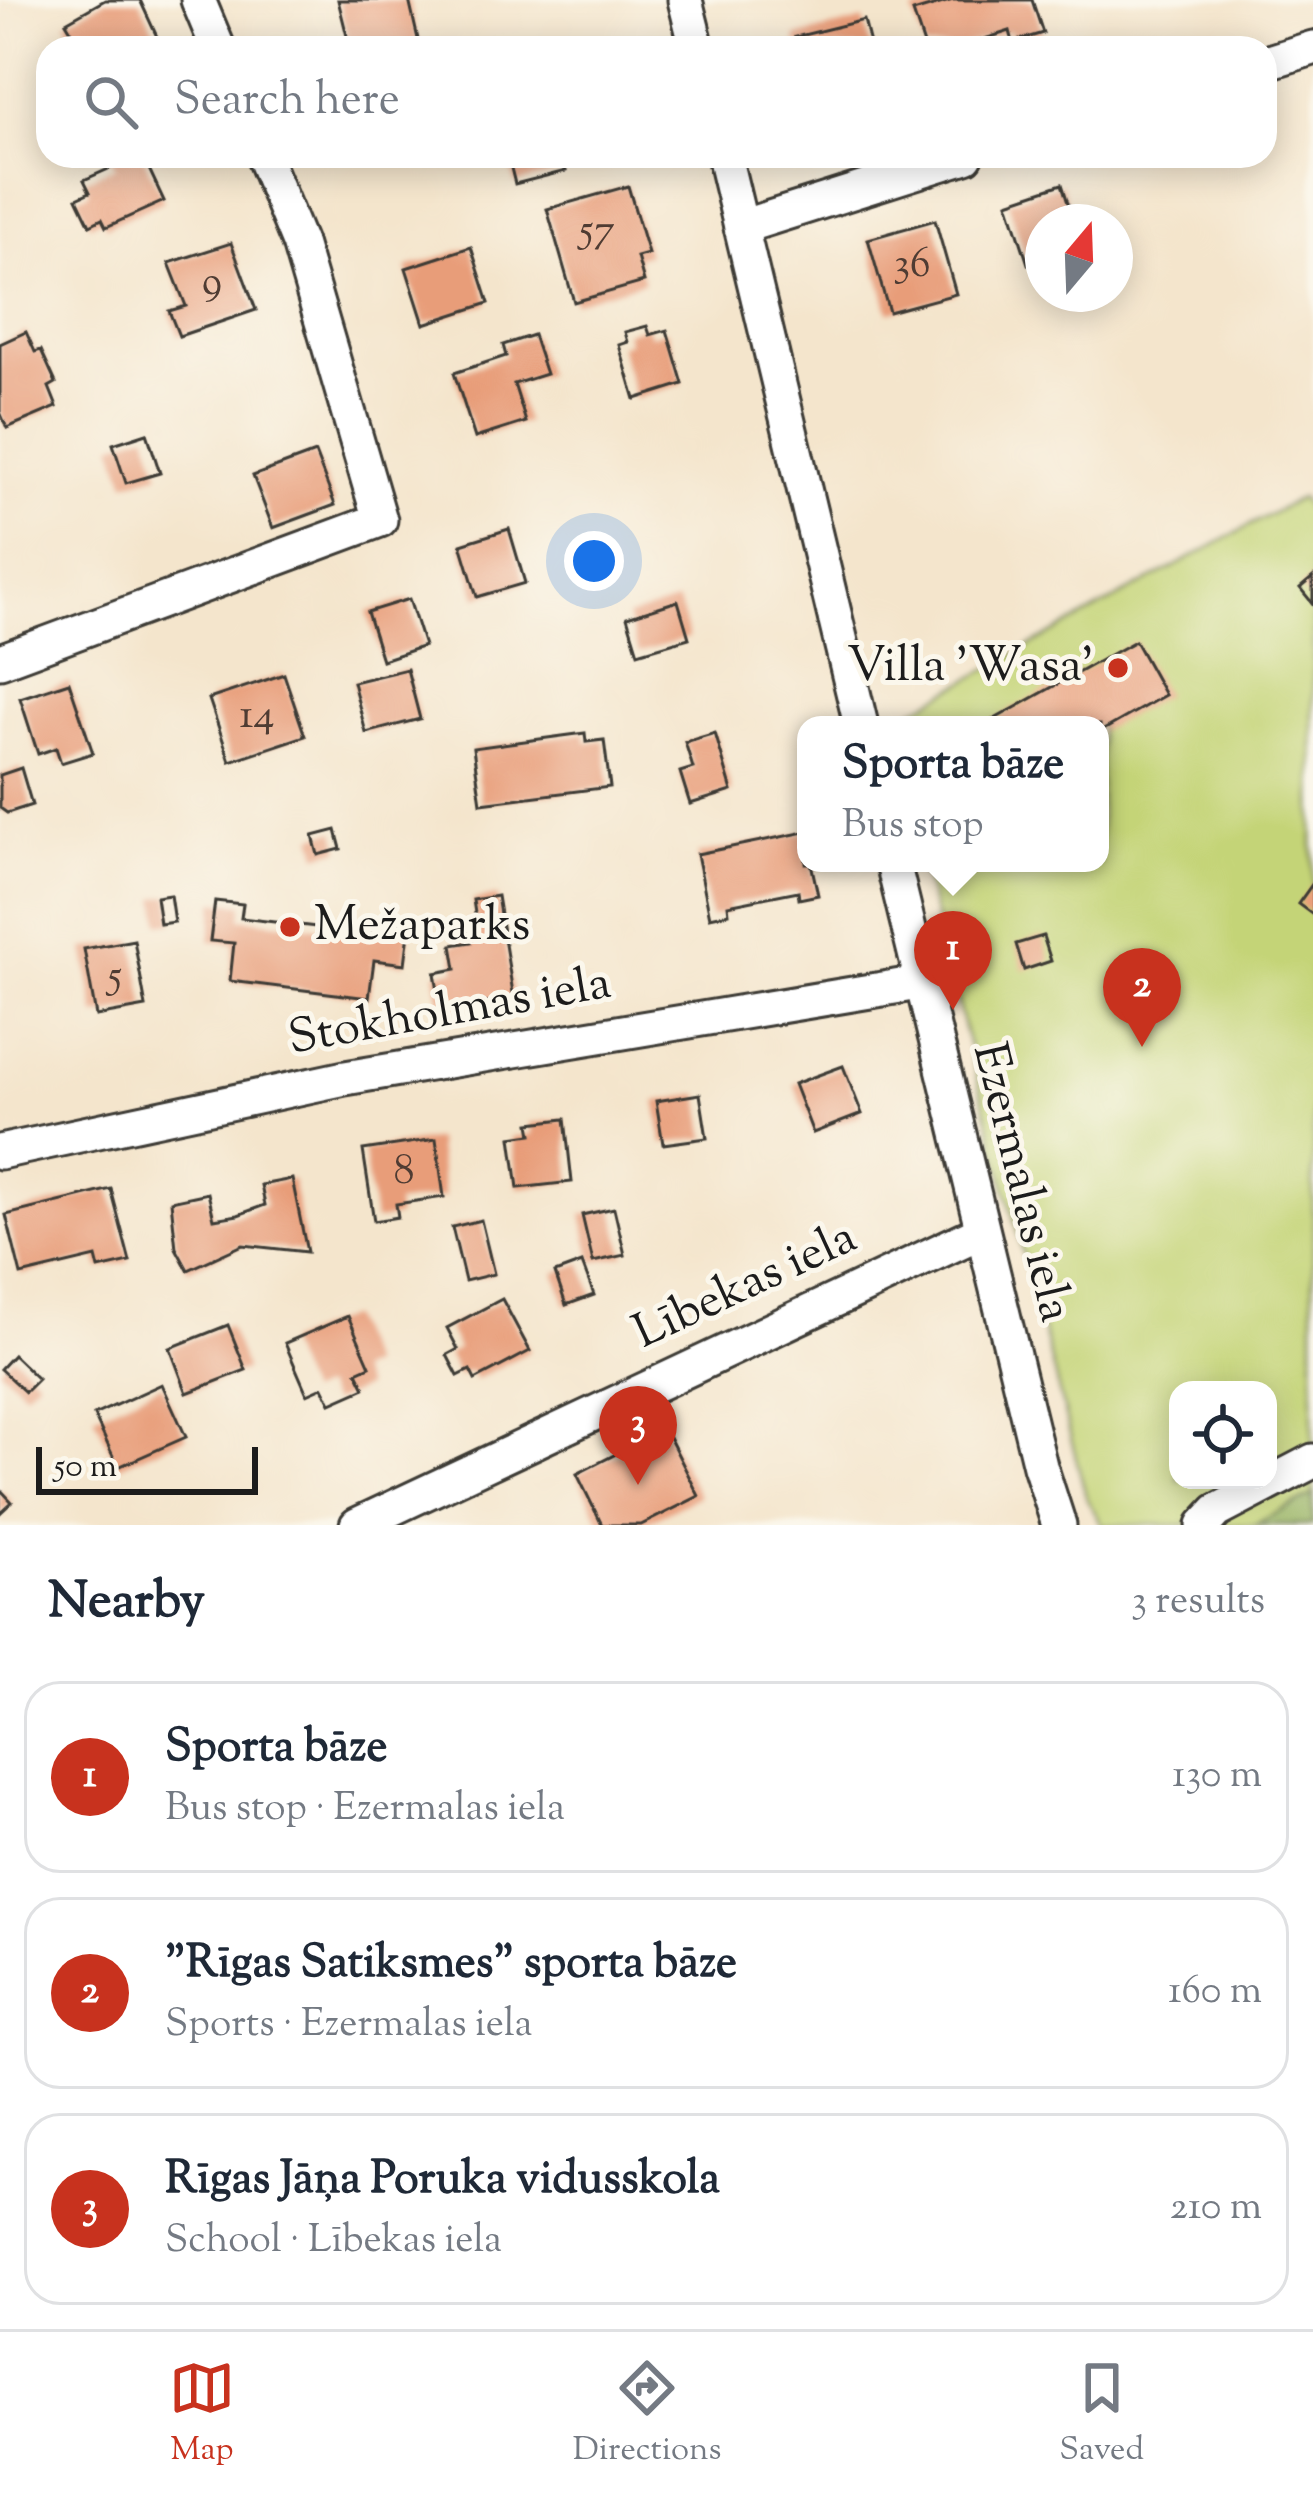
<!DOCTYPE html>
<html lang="en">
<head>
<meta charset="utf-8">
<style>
  :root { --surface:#fff; --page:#f2f2f3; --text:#1f2937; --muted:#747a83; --line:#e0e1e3; --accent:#c8321e }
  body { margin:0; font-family:"Sorts Mill Goudy",serif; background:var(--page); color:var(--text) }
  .controls { position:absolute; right:36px; bottom:36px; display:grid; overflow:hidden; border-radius:24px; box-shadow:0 6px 30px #0003 }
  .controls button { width:108px; height:108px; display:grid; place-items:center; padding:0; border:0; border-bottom:3px solid var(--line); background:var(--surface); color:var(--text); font:60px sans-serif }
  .compass { position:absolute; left:1025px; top:204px; width:108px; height:108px; border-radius:50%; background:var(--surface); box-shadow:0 6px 30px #0003; rotate:19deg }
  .scale { position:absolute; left:36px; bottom:30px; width:222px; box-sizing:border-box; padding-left:12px; border:6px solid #1c1c1c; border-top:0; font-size:33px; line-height:42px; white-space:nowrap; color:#1c1c1c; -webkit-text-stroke:9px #fbf7ec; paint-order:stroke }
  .you { position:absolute; left:594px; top:561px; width:42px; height:42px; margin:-30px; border:9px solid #fff; border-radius:50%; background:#1a73e8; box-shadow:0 0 0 18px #1a73e833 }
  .badge { display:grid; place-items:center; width:78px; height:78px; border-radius:50%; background:var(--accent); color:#fff; font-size:39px; font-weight:700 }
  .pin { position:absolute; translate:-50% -99px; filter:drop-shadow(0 3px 6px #0008) }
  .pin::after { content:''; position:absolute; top:63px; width:42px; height:36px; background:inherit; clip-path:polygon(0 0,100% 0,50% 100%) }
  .popup { position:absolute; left:797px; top:716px; width:312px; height:156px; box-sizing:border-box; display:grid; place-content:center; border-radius:24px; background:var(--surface); filter:drop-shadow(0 3px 9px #0005); font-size:39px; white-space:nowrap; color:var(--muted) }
  .popup b { font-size:45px; color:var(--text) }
  .popup::after { content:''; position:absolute; left:50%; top:100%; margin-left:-24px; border:24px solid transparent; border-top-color:var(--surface) }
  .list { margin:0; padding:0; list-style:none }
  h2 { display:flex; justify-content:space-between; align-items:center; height:156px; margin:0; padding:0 48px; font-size:51px }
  h2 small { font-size:39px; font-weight:400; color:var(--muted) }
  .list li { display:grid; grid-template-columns:78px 1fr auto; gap:36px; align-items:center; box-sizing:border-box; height:192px; margin:0 24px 24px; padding:0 24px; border:3px solid var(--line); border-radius:36px }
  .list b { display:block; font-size:45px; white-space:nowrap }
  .list p { margin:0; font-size:39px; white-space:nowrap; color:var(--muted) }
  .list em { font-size:39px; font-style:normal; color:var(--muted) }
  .icon { flex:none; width:66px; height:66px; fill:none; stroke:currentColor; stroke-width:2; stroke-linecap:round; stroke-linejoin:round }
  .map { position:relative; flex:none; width:1313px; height:1525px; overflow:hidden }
  .search { position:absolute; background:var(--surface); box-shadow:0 6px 30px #0003; left:36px; right:36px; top:36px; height:132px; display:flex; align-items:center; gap:30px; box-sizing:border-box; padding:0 42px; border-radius:36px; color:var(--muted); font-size:45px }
  .sheet { height:804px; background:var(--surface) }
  nav { display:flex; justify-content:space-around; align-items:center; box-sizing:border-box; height:168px; border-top:3px solid var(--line); background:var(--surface); font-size:33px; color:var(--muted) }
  nav a { display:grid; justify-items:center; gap:6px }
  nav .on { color:var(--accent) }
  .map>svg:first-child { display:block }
  .green { fill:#c4d477; stroke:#70784a; stroke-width:3; fill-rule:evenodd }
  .forest { fill:#9bb668; stroke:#5c6942; stroke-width:3 }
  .building { fill:#e89d79 }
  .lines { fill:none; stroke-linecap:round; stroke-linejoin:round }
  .minor-casing { stroke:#3c3a36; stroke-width:39 }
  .minor { stroke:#fff; stroke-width:33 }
  .poi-dot { fill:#c8321e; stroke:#fbf7ec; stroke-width:4.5 }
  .labels { text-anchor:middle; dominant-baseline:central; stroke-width:10; stroke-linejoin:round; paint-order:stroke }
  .number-label { font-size:42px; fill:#4f3c33 }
  .poi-label { font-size:48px; fill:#1c1c1c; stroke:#fbf7ec; text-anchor:end }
  .street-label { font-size:48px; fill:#1c1c1c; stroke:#fbf7ec }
</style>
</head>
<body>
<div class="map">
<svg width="1313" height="1525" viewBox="0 0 1313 1525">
  <rect width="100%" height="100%" fill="#fbf7ec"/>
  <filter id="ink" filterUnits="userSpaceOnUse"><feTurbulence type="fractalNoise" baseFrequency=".00833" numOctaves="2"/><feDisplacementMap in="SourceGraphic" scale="24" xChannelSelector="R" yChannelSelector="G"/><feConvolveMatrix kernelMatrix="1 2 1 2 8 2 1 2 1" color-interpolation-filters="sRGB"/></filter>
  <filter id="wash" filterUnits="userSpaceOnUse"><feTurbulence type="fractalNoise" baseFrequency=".004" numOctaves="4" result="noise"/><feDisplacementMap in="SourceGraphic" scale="48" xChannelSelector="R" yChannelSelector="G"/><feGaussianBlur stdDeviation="2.7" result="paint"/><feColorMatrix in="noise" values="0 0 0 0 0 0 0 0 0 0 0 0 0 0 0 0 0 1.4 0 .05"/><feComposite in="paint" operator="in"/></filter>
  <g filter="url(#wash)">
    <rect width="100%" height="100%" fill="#f4e5cc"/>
    <!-- green -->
    <path class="green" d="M 1300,498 L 1313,514 L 1313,1501 L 1277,1525 L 1103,1525 L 1087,1500 L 921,863 L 1100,863 L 1100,725 L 886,725 ZM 1178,1390 L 1268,1390 L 1268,1480 L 1178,1480 Z"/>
    <!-- forest -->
    <path class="forest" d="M 1313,1495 L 1313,1525 L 1253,1525 Z"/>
    <g id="blocks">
      <!-- building -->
      <g class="building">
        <path d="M 105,0 L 140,0 L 159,41 L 145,48 L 80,45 L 66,22 Z"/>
        <path d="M 338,0 L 409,0 L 420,48 L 350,48 Z"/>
        <path d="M 953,0 L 1032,0 L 1043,33 L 1013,42 L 1010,31 L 956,48 L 925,48 L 913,12 Z"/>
        <path d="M 864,20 L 871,48 L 798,48 L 795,37 Z"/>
        <path d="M 110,156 L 143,156 L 164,201 L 106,227 L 102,219 L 90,225 L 77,198 L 90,192 L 84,180 L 115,166 Z"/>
        <path d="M 508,156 L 562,156 L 566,171 L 515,184 Z"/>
        <path d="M 1062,184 L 1074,222 L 1043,222 L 1043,260 L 1028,264 L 1008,202 Z"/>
        <path d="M 628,186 L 648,254 L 637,257 L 644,282 L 574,302 L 547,209 Z"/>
        <path d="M 935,220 L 956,294 L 889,312 L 868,239 Z"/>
        <path d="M 231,243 L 256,310 L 179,336 L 169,311 L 186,306 L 169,263 Z"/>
        <path d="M 471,247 L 489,303 L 424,324 L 406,268 Z"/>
        <path d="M 647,326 L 650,335 L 667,330 L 683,384 L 635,399 L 619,345 L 628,342 L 625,332 Z"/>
        <path d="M 26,332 L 35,352 L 41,350 L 56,383 L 49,387 L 57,407 L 7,428 L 0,412 L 0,344 Z"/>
        <path d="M 533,335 L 546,374 L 514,384 L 526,422 L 475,438 L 454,373 L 506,356 L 503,345 Z"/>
        <path d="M 147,433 L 160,473 L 126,483 L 113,444 Z"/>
        <path d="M 315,453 L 335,505 L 273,528 L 253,476 Z"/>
        <path d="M 509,529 L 525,583 L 477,597 L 461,544 Z"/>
        <path d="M 1313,577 L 1313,604 L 1300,588 Z"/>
        <path d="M 409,599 L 424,646 L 382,660 L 367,612 Z"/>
        <path d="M 678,601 L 689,638 L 638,653 L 627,617 Z"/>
        <path d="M 1135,641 L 1165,695 L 1100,732 L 1100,725 L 984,725 Z"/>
        <path d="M 407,669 L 420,719 L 366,733 L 353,682 Z"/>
        <path d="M 284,674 L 305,736 L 230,761 L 209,699 Z"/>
        <path d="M 69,682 L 93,753 L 61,763 L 56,748 L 38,754 L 20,698 Z"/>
        <path d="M 585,733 L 586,742 L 604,740 L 610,787 L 481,803 L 473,748 Z"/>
        <path d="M 715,733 L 732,791 L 690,804 L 680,772 L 693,768 L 685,742 Z"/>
        <path d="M 21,768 L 32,805 L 7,813 L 0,808 L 0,775 Z"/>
        <path d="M 336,830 L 341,849 L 318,855 L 313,836 Z"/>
        <path d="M 805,832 L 806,863 L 811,863 L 818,895 L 799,899 L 798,891 L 728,905 L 729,913 L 710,917 L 697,854 Z"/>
        <path d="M 1313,883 L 1313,915 L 1298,904 Z"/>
        <path d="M 170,895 L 174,922 L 160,924 L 156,897 Z"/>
        <path d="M 497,896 L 514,999 L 441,1010 L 435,973 L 456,969 L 452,945 L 471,942 L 467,921 L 476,920 L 473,900 Z"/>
        <path d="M 215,901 L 243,904 L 241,918 L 375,934 L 377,921 L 410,925 L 405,964 L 374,960 L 369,998 L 230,981 L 234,943 L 210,941 Z"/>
        <path d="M 1043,936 L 1051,961 L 1024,970 L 1016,944 Z"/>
        <path d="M 134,940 L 146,1007 L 96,1016 L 84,949 Z"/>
        <path d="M 843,1066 L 862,1114 L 813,1133 L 794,1084 Z"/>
        <path d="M 700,1094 L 707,1138 L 663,1144 L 656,1101 Z"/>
        <path d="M 565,1119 L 572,1182 L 518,1188 L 511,1137 L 532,1134 L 530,1123 Z"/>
        <path d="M 436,1139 L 444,1197 L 396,1204 L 398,1217 L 374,1221 L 363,1150 Z"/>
        <path d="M 292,1179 L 307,1252 L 243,1245 L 188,1270 L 176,1248 L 171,1201 L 208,1193 L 214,1219 L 238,1215 L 265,1205 L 261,1185 Z"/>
        <path d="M 111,1189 L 130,1262 L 99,1269 L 96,1257 L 21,1275 L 6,1215 Z"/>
        <path d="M 614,1208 L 625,1255 L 593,1262 L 582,1215 Z"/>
        <path d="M 481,1220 L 494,1274 L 465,1281 L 452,1227 Z"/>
        <path d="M 582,1263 L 594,1295 L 566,1305 L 555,1273 Z"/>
        <path d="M 502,1299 L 530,1351 L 475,1380 L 470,1370 L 458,1376 L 447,1355 L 458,1349 L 447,1328 Z"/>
        <path d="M 348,1316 L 370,1366 L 357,1372 L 365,1388 L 331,1403 L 323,1387 L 307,1394 L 285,1343 Z"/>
        <path d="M 228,1325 L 246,1370 L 187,1393 L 170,1348 Z"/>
        <path d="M 13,1355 L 38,1379 L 25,1392 L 0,1369 Z"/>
        <path d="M 162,1384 L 186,1437 L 118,1467 L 94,1415 Z"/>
        <path d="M 665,1429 L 699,1496 L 641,1525 L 602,1525 L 577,1474 Z"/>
        <path d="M 0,1489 L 12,1502 L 0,1513 Z"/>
      </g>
    </g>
  </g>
  <g filter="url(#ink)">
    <use href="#blocks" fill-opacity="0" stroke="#3c3a36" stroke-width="3"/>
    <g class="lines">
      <!-- minor casing -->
      <g class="minor-casing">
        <g id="minor">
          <path d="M 198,0 L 218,48"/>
          <path d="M 685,0 L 697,48"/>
          <path d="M 1265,63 L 1313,48"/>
          <path d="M 724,156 L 861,725"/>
          <path d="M 741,227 L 966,156"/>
          <path d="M 0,661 L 380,520 L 299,243 L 263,156"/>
          <path d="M 893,863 L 1040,1466 L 1059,1525"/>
          <path d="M 0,1152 L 345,1078 L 919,983"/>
          <path d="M 357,1525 L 982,1231"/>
          <path d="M 1204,1525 L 1217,1511 L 1313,1461"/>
        </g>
      </g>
      <!-- minor -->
      <use href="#minor" class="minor"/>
    </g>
  </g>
  <!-- markers -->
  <g class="poi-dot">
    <circle cx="1118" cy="668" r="12"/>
    <circle cx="290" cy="927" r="12"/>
  </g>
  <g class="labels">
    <!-- number labels -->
    <g class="number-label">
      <text x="597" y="232">57</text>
      <text x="912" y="266">36</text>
      <text x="212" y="284">9</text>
      <text x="257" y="717">14</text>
      <text x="115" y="978">5</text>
      <text x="404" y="1173">8</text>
    </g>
    <!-- poi labels -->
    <g class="poi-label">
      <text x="1094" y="668">Villa 'Wasa'</text>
      <text x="314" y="927" text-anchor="start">Mežaparks</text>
    </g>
    <!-- street labels -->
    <g class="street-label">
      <text transform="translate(450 1013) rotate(-10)">Stokholmas iela</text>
      <text transform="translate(1020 1183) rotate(76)">Ezermalas iela</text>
      <text transform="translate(746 1287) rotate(-25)">Lībekas iela</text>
    </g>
  </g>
</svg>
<div class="controls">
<button><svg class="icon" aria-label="locate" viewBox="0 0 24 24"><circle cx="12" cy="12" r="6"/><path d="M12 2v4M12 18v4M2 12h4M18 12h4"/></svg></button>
</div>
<svg class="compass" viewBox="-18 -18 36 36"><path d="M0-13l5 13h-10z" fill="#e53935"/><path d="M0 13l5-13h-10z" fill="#747a83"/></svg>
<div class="scale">50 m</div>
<div class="you"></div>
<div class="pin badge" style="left:953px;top:1010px">1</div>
<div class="popup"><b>Sporta bāze</b>Bus stop</div>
<div class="pin badge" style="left:1142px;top:1047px">2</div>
<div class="pin badge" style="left:638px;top:1485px">3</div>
<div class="search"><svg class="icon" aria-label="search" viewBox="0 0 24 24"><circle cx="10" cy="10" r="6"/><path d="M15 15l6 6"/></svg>Search here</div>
</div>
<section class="sheet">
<h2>Nearby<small>3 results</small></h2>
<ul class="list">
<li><span class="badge">1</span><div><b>Sporta bāze</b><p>Bus stop · Ezermalas iela</p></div><em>130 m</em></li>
<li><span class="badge">2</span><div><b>&quot;Rīgas Satiksmes&quot; sporta bāze</b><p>Sports · Ezermalas iela</p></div><em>160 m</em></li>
<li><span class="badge">3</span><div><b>Rīgas Jāņa Poruka vidusskola</b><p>School · Lībekas iela</p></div><em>210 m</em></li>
</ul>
</section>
<nav>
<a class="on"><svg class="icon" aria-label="map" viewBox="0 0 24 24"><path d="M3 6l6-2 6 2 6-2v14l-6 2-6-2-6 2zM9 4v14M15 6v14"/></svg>Map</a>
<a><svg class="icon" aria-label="directions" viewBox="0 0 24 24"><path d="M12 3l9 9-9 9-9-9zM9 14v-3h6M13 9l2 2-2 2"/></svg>Directions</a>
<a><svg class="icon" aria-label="saved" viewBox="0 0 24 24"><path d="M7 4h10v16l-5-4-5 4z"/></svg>Saved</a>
</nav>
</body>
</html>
